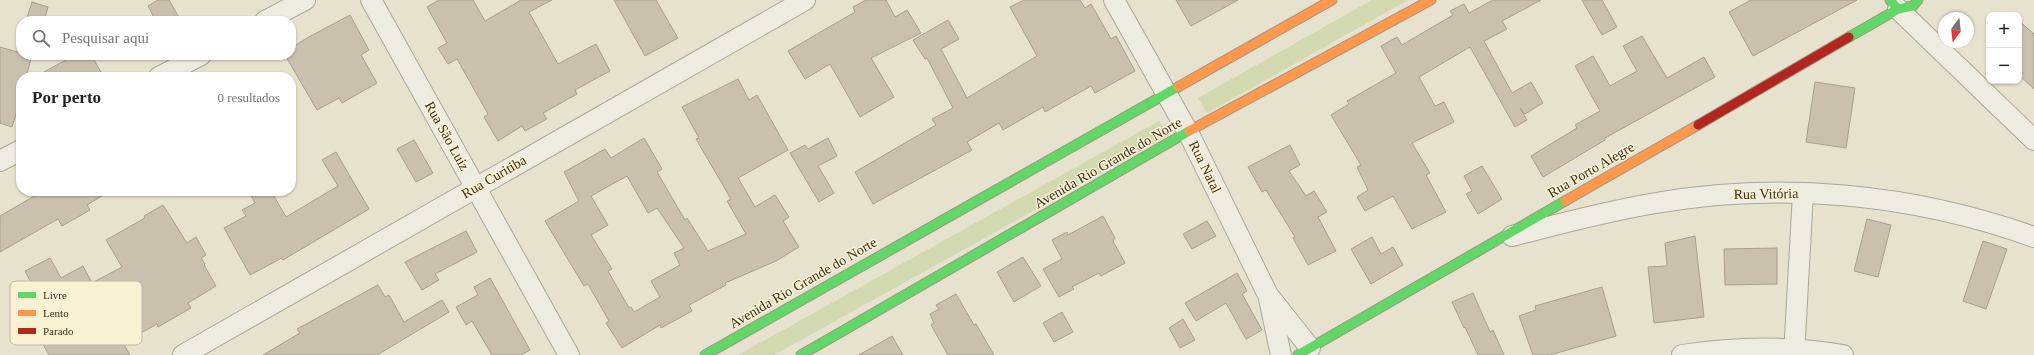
<!DOCTYPE html>
<html lang="pt">
<head>
<meta charset="utf-8">
<style>
  :root { --surface:#fff; --page:#f2f2f2; --text:#202124; --muted:#757577; --line:#e0e0e0 }
  body { margin:0; font-family:Georgia,serif; background:var(--page); color:var(--text) }
  .controls { position:absolute; right:12px; top:12px; display:grid; overflow:hidden; border-radius:8px; box-shadow:0 1px 3px #0004 }
  .controls button { width:36px; height:36px; display:grid; place-items:center; padding:0; border:0; border-bottom:1px solid var(--line); background:var(--surface); color:var(--text); font:20px sans-serif }
  .compass { position:absolute; left:1938px; top:12px; width:36px; height:36px; border-radius:50%; background:var(--surface); box-shadow:0 1px 3px #0004; rotate:195deg }
  .list { margin:0; padding:0; list-style:none }
  h2 { display:flex; justify-content:space-between; align-items:center; height:52px; margin:0; padding:0 16px; font-size:17px }
  h2 small { font-size:13px; font-weight:400; color:var(--muted) }
  .icon { flex:none; width:22px; height:22px; fill:none; stroke:currentColor; stroke-width:2; stroke-linecap:round; stroke-linejoin:round }
  .map { position:relative; flex:none; width:2034px; height:355px; overflow:hidden }
  .search { position:absolute; background:var(--surface); box-shadow:0 1px 3px #0004; left:16px; top:16px; width:280px; height:44px; display:flex; align-items:center; gap:10px; box-sizing:border-box; padding:0 14px; border-radius:16px; color:var(--muted); font-size:15px }
  .panel { position:absolute; background:var(--surface); box-shadow:0 1px 3px #0004; left:16px; top:72px; width:280px; height:124px; border-radius:16px }
  .map>svg:first-child { display:block }
  .green { fill:#d2d8af }
  .building { fill:#cac0ae; stroke:#a79e8d; fill-rule:evenodd }
  .lines { fill:none; stroke-linecap:round; stroke-linejoin:round }
  .street-casing { stroke:#aca696; stroke-width:22 }
  .fast-casing { stroke:#9b9686; stroke-width:11 }
  .slow-casing { stroke:#9b9686; stroke-width:11 }
  .jam-casing { stroke:#9b9686; stroke-width:11 }
  .street { stroke:#eeebe0; stroke-width:20 }
  .fast { stroke:#63d668; stroke-width:9 }
  .slow { stroke:#ff974d; stroke-width:9 }
  .jam { stroke:#b3261e; stroke-width:9 }
  .labels { text-anchor:middle; dominant-baseline:central; stroke-width:3; stroke-linejoin:round; paint-order:stroke }
  .street-label { font-size:14px; fill:#3c301d; stroke:#f8f2d3 }
  .key { fill:#f8f2d3; stroke:#c0b89c; stroke-width:1 }
  .key-label { font-size:11px; fill:#3c301d }
</style>
</head>
<body>
<div class="map">
<svg width="2034" height="355" viewBox="0 0 2034 355">
  <rect width="100%" height="100%" fill="#e6e2ce"/>
  <!-- green -->
  <g class="green">
    <path d="M 1372,0 L 1408,0 L 1207,113 L 1198,98 Z"/>
    <path d="M 1159,121 L 1168,136 L 774,355 L 738,355 Z"/>
  </g>
  <!-- building -->
  <g class="building">
    <path d="M 158,0 L 169,0 L 181,21 L 156,21 L 148,6 Z"/>
    <path d="M 439,0 L 473,0 L 485,21 L 521,0 L 552,0 L 529,12 L 558,64 L 596,44 L 610,71 L 575,90 L 577,94 L 543,113 L 547,119 L 525,131 L 522,126 L 498,141 L 484,117 L 488,114 L 457,59 L 448,64 L 438,48 L 447,43 L 427,7 Z"/>
    <path d="M 614,0 L 656,0 L 678,38 L 645,56 Z"/>
    <path d="M 866,0 L 886,0 L 895,17 L 907,10 L 921,33 L 871,58 L 894,97 L 860,117 L 830,64 L 805,79 L 788,51 L 855,12 L 853,7 Z"/>
    <path d="M 1024,0 L 1080,0 L 1085,8 L 1091,4 L 1111,39 L 1116,36 L 1135,71 L 1095,93 L 1091,86 L 1045,112 L 1043,107 L 1003,130 L 999,123 L 967,142 L 972,150 L 873,204 L 855,172 L 936,125 L 932,119 L 953,108 L 927,58 L 925,59 L 913,40 L 948,20 L 959,39 L 941,49 L 967,98 L 1037,56 L 1010,7 Z"/>
    <path d="M 1176,0 L 1238,0 L 1191,26 Z"/>
    <path d="M 1493,0 L 1541,0 L 1502,21 L 1507,29 L 1484,41 L 1512,93 L 1531,82 L 1543,103 L 1525,114 L 1520,108 L 1527,120 L 1515,127 L 1470,47 L 1419,77 L 1435,106 L 1444,102 L 1454,122 L 1412,143 L 1430,173 L 1426,175 L 1446,212 L 1412,229 L 1393,196 L 1365,211 L 1357,197 L 1368,190 L 1357,167 L 1361,165 L 1331,115 L 1349,104 L 1347,101 L 1396,73 L 1381,46 L 1397,37 L 1402,45 L 1453,15 L 1450,11 L 1464,4 L 1469,13 Z"/>
    <path d="M 1582,0 L 1602,0 L 1617,27 L 1602,35 Z"/>
    <path d="M 1751,0 L 1857,0 L 1753,56 L 1729,12 Z"/>
    <path d="M 32,2 L 48,7 L 44,21 L 26,21 Z"/>
    <path d="M 350,15 L 369,50 L 361,55 L 377,83 L 342,103 L 339,98 L 317,110 L 285,55 L 291,55 L 291,48 L 307,38 Z"/>
    <path d="M 2019,21 L 2034,34 L 2034,89 L 2019,75 Z"/>
    <path d="M 1642,36 L 1667,78 L 1704,57 L 1715,77 L 1605,138 L 1605,140 L 1543,177 L 1531,156 L 1577,128 L 1575,125 L 1600,111 L 1575,66 L 1593,56 L 1610,86 L 1637,71 L 1623,46 Z"/>
    <path d="M 0,47 L 21,53 L 21,55 L 32,55 L 26,77 L 21,77 L 21,98 L 12,127 L 0,123 Z"/>
    <path d="M 75,55 L 91,55 L 101,72 L 93,77 L 35,77 Z"/>
    <path d="M 738,79 L 749,100 L 757,95 L 788,150 L 738,178 L 755,207 L 775,195 L 789,217 L 783,221 L 799,247 L 776,261 L 725,283 L 726,285 L 689,305 L 692,311 L 661,328 L 660,325 L 622,348 L 606,323 L 609,321 L 588,284 L 584,286 L 545,221 L 579,201 L 564,172 L 605,149 L 611,158 L 644,138 L 662,169 L 657,172 L 685,220 L 687,218 L 708,251 L 746,234 L 727,201 L 731,199 L 696,139 L 699,138 L 682,107 ZM 627,176 L 648,213 L 657,208 L 684,248 L 674,253 L 680,265 L 651,281 L 660,297 L 634,312 L 631,307 L 629,308 L 608,271 L 612,269 L 591,235 L 608,225 L 591,196 Z"/>
    <path d="M 1815,82 L 1855,88 L 1846,148 L 1806,142 Z"/>
    <path d="M 828,138 L 837,156 L 818,166 L 834,193 L 819,202 L 790,153 L 805,145 L 808,149 Z"/>
    <path d="M 414,140 L 433,173 L 416,182 L 397,149 Z"/>
    <path d="M 1290,145 L 1300,165 L 1289,171 L 1306,196 L 1314,191 L 1327,212 L 1318,217 L 1336,251 L 1308,265 L 1293,238 L 1295,237 L 1266,190 L 1262,192 L 1248,167 Z"/>
    <path d="M 336,152 L 369,209 L 283,260 L 282,258 L 250,275 L 224,228 L 246,216 L 242,210 L 255,203 L 249,191 L 271,191 L 286,217 L 338,186 L 322,160 Z"/>
    <path d="M 1482,166 L 1502,199 L 1478,214 L 1466,194 L 1472,191 L 1464,176 Z"/>
    <path d="M 43,191 L 110,191 L 87,205 L 90,210 L 62,226 L 58,219 L 0,252 L 0,216 Z"/>
    <path d="M 163,205 L 187,243 L 196,237 L 206,255 L 201,258 L 205,264 L 204,265 L 216,286 L 188,303 L 191,308 L 158,327 L 157,324 L 123,343 L 130,355 L 49,355 L 19,302 L 36,292 L 25,271 L 50,258 L 61,278 L 83,266 L 92,283 L 122,267 L 106,240 L 145,218 L 144,216 Z"/>
    <path d="M 1103,216 L 1115,238 L 1113,241 L 1125,263 L 1101,276 L 1099,273 L 1072,287 L 1074,289 L 1059,297 L 1043,269 L 1062,259 L 1052,240 L 1067,232 L 1068,235 Z"/>
    <path d="M 1867,219 L 1891,225 L 1878,277 L 1854,271 Z"/>
    <path d="M 1207,221 L 1216,236 L 1192,249 L 1183,234 Z"/>
    <path d="M 466,231 L 477,252 L 435,274 L 439,280 L 422,290 L 405,262 Z"/>
    <path d="M 1695,236 L 1704,317 L 1654,323 L 1648,267 L 1667,266 L 1665,243 Z"/>
    <path d="M 1372,237 L 1381,254 L 1393,247 L 1403,265 L 1371,284 L 1351,249 Z"/>
    <path d="M 1983,241 L 2007,249 L 1986,309 L 1963,301 Z"/>
    <path d="M 1777,248 L 1777,284 L 1725,285 L 1724,249 Z"/>
    <path d="M 1023,257 L 1041,286 L 1014,302 L 997,272 Z"/>
    <path d="M 1237,273 L 1247,291 L 1242,294 L 1262,330 L 1246,339 L 1226,303 L 1196,321 L 1185,303 Z"/>
    <path d="M 490,278 L 530,350 L 521,355 L 492,355 L 472,321 L 466,325 L 456,307 L 478,295 L 474,287 Z"/>
    <path d="M 378,285 L 385,297 L 389,295 L 404,322 L 442,300 L 449,312 L 377,355 L 263,355 L 300,333 L 297,329 Z"/>
    <path d="M 1602,287 L 1616,336 L 1550,355 L 1533,355 L 1519,316 L 1536,310 L 1535,306 Z"/>
    <path d="M 1473,293 L 1490,332 L 1493,330 L 1504,355 L 1478,355 L 1465,327 L 1464,328 L 1452,302 Z"/>
    <path d="M 956,294 L 974,325 L 976,324 L 994,355 L 948,355 L 931,325 L 934,323 L 930,314 L 939,309 L 936,305 Z"/>
    <path d="M 1062,312 L 1073,332 L 1054,342 L 1043,323 Z"/>
    <path d="M 1183,319 L 1195,340 L 1180,348 L 1169,328 Z"/>
    <path d="M 892,336 L 903,355 L 859,355 Z"/>
  </g>
  <g class="lines">
    <!-- street casing -->
    <g class="street-casing">
      <g id="street">
        <path d="M 371,0 L 569,355"/>
        <path d="M 1114,0 L 1188,132 L 1268,295 L 1310,348"/>
        <path d="M 1898,9 L 2034,140"/>
        <path d="M 265,21 L 305,0"/>
        <path d="M 159,77 L 201,55"/>
        <path d="M 0,161 L 21,150"/>
        <path d="M 1512,236 C 1559,224 1607,211 1656,203 C 1781,181 1914,194 2034,237"/>
        <path d="M 1269,299 L 1281,355"/>
        <path d="M 183,355 L 805,0"/>
        <path d="M 1682,355 C 1734,347 1790,346 1843,355"/>
        <path d="M 1794,355 L 1803,193"/>
      </g>
    </g>
    <!-- fast casing -->
    <g class="fast-casing">
      <g id="fast">
        <path d="M 1890,0 L 1898,9 L 1913,6 L 1918,0"/>
        <path d="M 1849,37 L 1898,9"/>
        <path d="M 705,355 L 1178,87"/>
        <path d="M 801,355 L 1189,131"/>
        <path d="M 1298,355 L 1565,201"/>
      </g>
    </g>
    <!-- slow casing -->
    <g class="slow-casing">
      <g id="slow">
        <path d="M 1178,87 L 1332,0"/>
        <path d="M 1189,131 L 1431,0"/>
        <path d="M 1565,201 L 1698,125"/>
      </g>
    </g>
    <!-- jam casing -->
    <g class="jam-casing">
      <path id="jam" d="M 1698,125 L 1849,37"/>
    </g>
    <!-- street -->
    <use href="#street" class="street"/>
    <!-- fast -->
    <use href="#fast" class="fast"/>
    <!-- slow -->
    <use href="#slow" class="slow"/>
    <!-- jam -->
    <use href="#jam" class="jam"/>
  </g>
  <g class="labels">
    <!-- street labels -->
    <g class="street-label">
      <text transform="translate(447 136) rotate(61)">Rua São Luiz</text>
      <text transform="translate(1108 163) rotate(-30)">Avenida Rio Grande do Norte</text>
      <text transform="translate(1205 167) rotate(64)">Rua Natal</text>
      <text transform="translate(1591 170) rotate(-30)">Rua Porto Alegre</text>
      <text transform="translate(494 177) rotate(-30)">Rua Curitiba</text>
      <text transform="translate(1766 194) rotate(-1)">Rua Vitória</text>
      <text transform="translate(803 283) rotate(-30)">Avenida Rio Grande do Norte</text>
    </g>
  </g>
  <!-- legend -->
  <rect x="10" y="281" width="132" height="64" rx="6" class="key"/>
  <rect x="18" y="292" width="18" height="6" fill="#63d668"/>
  <rect x="18" y="310" width="18" height="6" fill="#ff974d"/>
  <rect x="18" y="328" width="18" height="6" fill="#b3261e"/>
  <g class="key-label">
    <text x="43" y="299">Livre</text>
    <text x="43" y="317">Lento</text>
    <text x="43" y="335">Parado</text>
  </g>
</svg>
<div class="controls">
<button>+</button>
<button>−</button>
</div>
<svg class="compass" viewBox="-18 -18 36 36"><path d="M0-13l5 13h-10z" fill="#e53935"/><path d="M0 13l5-13h-10z" fill="#757577"/></svg>
<div class="search"><svg class="icon" aria-label="search" viewBox="0 0 24 24"><circle cx="10" cy="10" r="6"/><path d="M15 15l6 6"/></svg>Pesquisar aqui</div>
<section class="panel">
<h2>Por perto<small>0 resultados</small></h2>
<ul class="list">
</ul>
</section>
</div>
</body>
</html>
